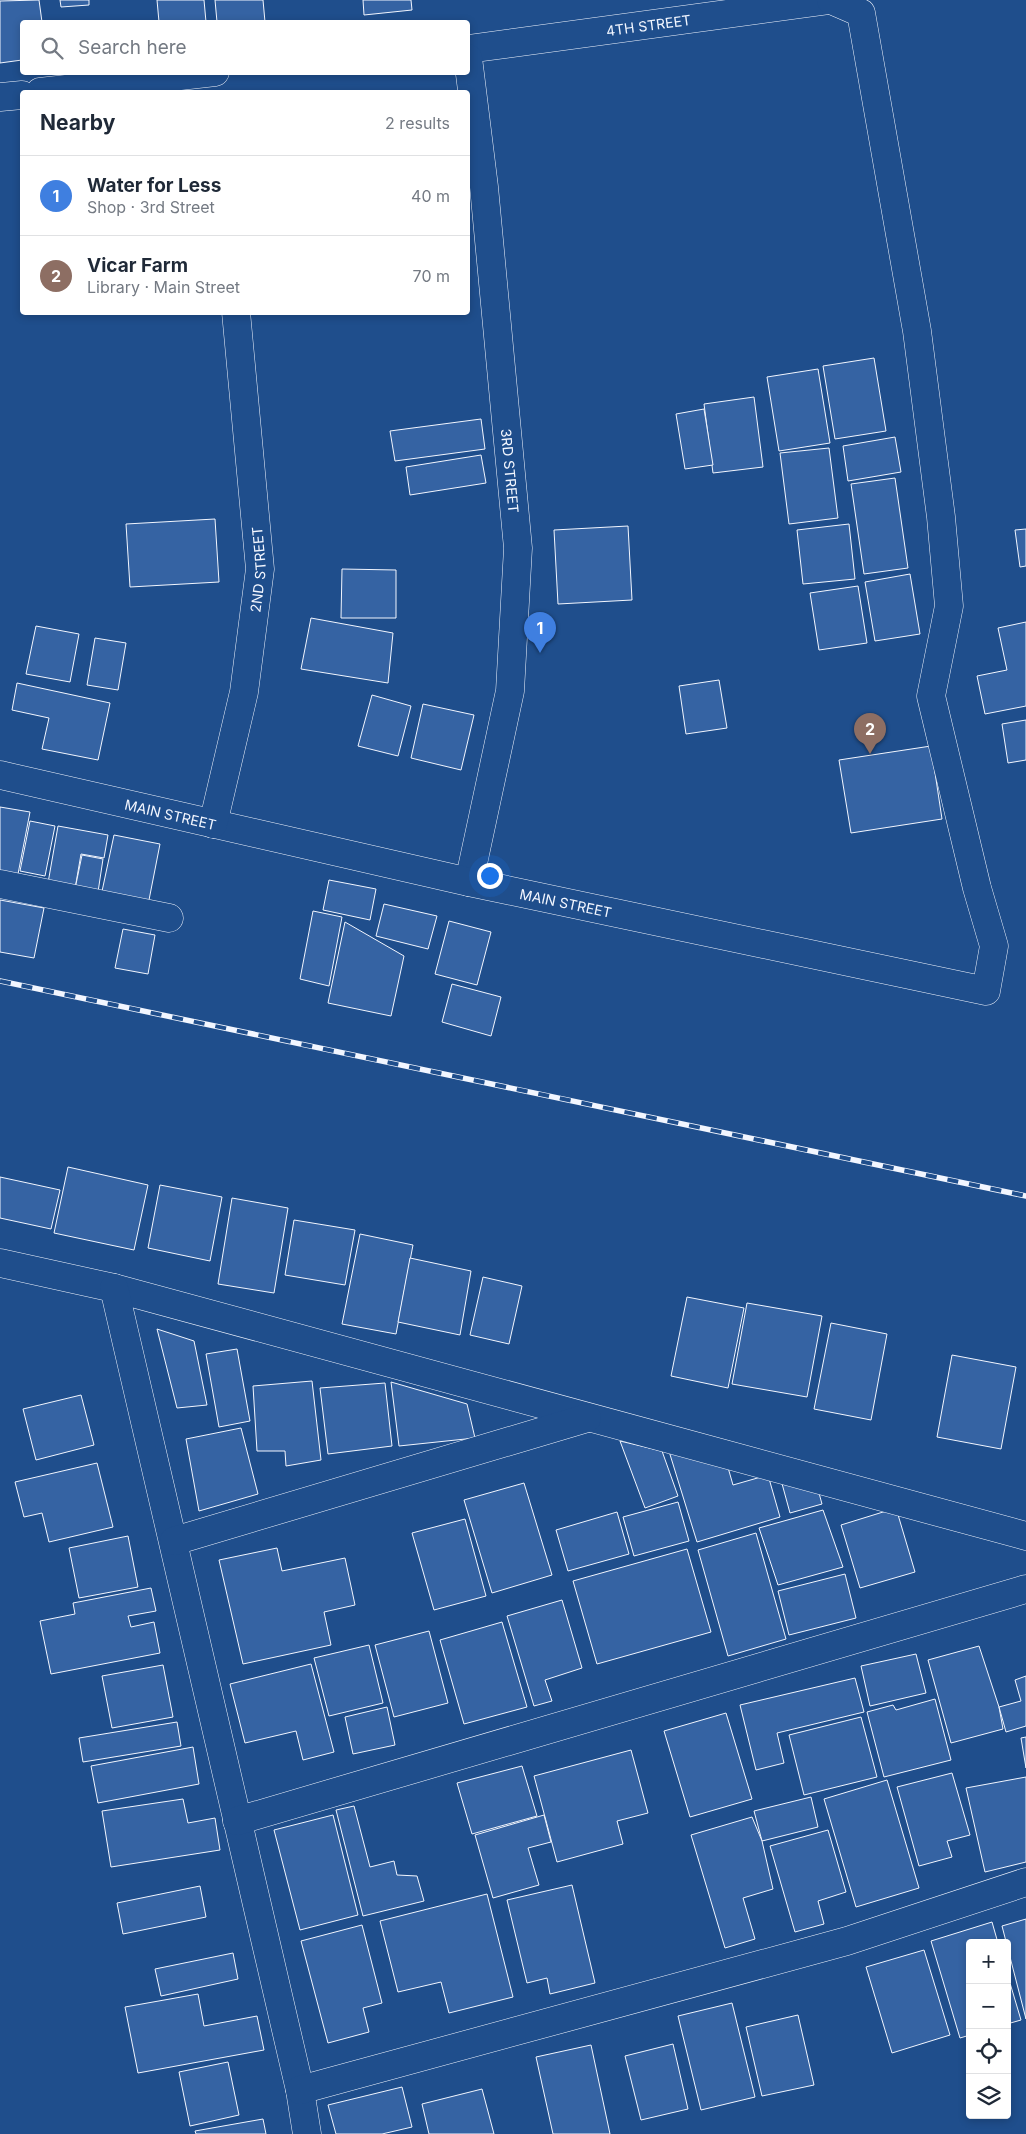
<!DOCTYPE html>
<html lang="en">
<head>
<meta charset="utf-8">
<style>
  :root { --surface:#fff; --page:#f2f2f3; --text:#1f2937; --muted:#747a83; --line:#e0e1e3; --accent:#7c3aed }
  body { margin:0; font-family:Inter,sans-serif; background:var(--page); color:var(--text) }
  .controls { position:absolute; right:15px; bottom:15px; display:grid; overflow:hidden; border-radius:5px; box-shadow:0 2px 8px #0003 }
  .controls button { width:45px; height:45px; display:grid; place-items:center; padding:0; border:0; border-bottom:1px solid var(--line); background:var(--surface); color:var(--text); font:25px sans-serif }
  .you { position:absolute; left:489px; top:875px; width:18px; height:18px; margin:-12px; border:4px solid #fff; border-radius:50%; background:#1a73e8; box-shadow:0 0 0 8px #1a73e833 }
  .badge { display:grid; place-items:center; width:32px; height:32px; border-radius:50%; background:var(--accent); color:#fff; font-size:16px; font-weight:700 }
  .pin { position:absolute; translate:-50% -41px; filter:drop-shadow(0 1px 2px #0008) }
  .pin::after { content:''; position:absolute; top:26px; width:18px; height:15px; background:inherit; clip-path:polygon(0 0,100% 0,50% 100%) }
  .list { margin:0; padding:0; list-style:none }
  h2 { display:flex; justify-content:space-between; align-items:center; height:65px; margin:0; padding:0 20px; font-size:21px }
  h2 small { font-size:16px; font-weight:400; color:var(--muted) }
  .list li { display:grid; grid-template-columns:32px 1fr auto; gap:15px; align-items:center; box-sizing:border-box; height:80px; padding:0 20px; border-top:1px solid var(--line) }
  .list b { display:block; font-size:19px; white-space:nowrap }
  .list p { margin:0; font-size:16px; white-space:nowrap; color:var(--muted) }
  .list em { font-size:16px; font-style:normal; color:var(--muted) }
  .icon { flex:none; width:28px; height:28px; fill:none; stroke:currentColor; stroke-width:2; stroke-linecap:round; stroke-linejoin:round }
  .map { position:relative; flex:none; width:1026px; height:2134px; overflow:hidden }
  .search { position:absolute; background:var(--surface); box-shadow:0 2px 8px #0003; left:20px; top:20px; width:450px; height:55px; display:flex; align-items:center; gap:12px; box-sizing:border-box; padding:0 18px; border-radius:5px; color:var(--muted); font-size:19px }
  .panel { position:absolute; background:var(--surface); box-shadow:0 2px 8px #0003; left:20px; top:90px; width:450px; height:225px; border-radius:5px }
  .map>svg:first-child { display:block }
  .building { fill:#3563a3; stroke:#f2f6ff }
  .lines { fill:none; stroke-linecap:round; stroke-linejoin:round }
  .minor-casing { stroke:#f2f6ff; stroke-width:29 }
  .minor { stroke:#1f4e8c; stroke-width:28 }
  .rail-casing { stroke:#f2f6ff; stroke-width:5.5 }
  .rail { stroke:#1f4e8c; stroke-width:4; stroke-dasharray:11; stroke-linecap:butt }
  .labels { text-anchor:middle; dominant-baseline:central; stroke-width:4; stroke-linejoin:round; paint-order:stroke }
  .street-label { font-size:14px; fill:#f2f6ff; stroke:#1f4e8c }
</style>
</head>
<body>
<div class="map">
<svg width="1026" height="2134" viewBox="0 0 1026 2134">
  <rect width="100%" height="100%" fill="#1f4e8c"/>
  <!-- building -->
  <g class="building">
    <path d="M 39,0 L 42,22 L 22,22 L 22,60 L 0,63 L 0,1 Z"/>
    <path d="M 60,0 L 89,0 L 89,5 L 61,7 Z"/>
    <path d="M 157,0 L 204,0 L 206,22 L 159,22 Z"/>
    <path d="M 215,0 L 263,0 L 265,22 L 217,22 Z"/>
    <path d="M 363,0 L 411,0 L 412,10 L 364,15 Z"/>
    <path d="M 874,358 L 886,431 L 835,439 L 823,366 Z"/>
    <path d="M 818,369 L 830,443 L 779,451 L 767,377 Z"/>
    <path d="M 754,397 L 763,467 L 713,473 L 704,404 Z"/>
    <path d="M 704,409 L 713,465 L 685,469 L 676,414 Z"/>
    <path d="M 481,419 L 485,449 L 395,461 L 390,431 Z"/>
    <path d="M 895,437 L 901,472 L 848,481 L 843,446 Z"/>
    <path d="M 829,448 L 838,518 L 789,524 L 780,453 Z"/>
    <path d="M 481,455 L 486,483 L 410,495 L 406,467 Z"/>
    <path d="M 895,478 L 908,568 L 864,574 L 851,484 Z"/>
    <path d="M 215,519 L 219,582 L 130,587 L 126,524 Z"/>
    <path d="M 849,524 L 855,579 L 803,584 L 797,530 Z"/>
    <path d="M 628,526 L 632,600 L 558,604 L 554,530 Z"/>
    <path d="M 1026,529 L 1026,566 L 1020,567 L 1015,530 Z"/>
    <path d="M 342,569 L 396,570 L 396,618 L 341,618 Z"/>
    <path d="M 910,574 L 920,634 L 875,641 L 865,582 Z"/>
    <path d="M 858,586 L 867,643 L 819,650 L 810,593 Z"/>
    <path d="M 311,618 L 393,633 L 388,683 L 301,669 Z"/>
    <path d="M 1026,622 L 1026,706 L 985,714 L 977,676 L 1007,670 L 998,628 Z"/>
    <path d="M 36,626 L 79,634 L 70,682 L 26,674 Z"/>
    <path d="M 95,638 L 126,643 L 118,690 L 87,685 Z"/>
    <path d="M 719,680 L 727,728 L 686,734 L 679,686 Z"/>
    <path d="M 17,683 L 110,703 L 98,760 L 42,749 L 49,718 L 12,710 Z"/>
    <path d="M 372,695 L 411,706 L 398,756 L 358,746 Z"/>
    <path d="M 423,704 L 474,715 L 461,770 L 411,758 Z"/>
    <path d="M 1026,720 L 1026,760 L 1008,763 L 1002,724 Z"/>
    <path d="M 931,746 L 942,819 L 851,833 L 839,760 Z"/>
    <path d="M 0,807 L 30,812 L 18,874 L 0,871 Z"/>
    <path d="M 30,821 L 55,826 L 45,876 L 20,871 Z"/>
    <path d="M 58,826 L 108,835 L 104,858 L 81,854 L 75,889 L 48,883 Z"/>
    <path d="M 114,835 L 160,844 L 148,905 L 101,896 Z"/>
    <path d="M 82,855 L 103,859 L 98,892 L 75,889 Z"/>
    <path d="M 329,880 L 376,889 L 370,920 L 323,910 Z"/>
    <path d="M 0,900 L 44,908 L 34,958 L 0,952 Z"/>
    <path d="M 384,904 L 437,916 L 428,949 L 376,936 Z"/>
    <path d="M 313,911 L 342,917 L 329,986 L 300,979 Z"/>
    <path d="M 449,921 L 491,932 L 477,985 L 435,974 Z"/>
    <path d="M 345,922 L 404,956 L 391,1016 L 328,1003 Z"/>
    <path d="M 123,929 L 155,935 L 148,974 L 115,968 Z"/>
    <path d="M 452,984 L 501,997 L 491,1036 L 442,1022 Z"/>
    <path d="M 68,1167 L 148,1185 L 134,1250 L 54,1233 Z"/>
    <path d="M 0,1177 L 60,1190 L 51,1229 L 0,1218 Z"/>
    <path d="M 160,1185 L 222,1197 L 210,1261 L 148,1248 Z"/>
    <path d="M 232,1198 L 288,1208 L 274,1293 L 218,1284 Z"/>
    <path d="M 294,1220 L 355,1230 L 345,1285 L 285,1275 Z"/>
    <path d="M 360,1234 L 413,1245 L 396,1334 L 342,1324 Z"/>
    <path d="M 410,1258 L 471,1271 L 460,1335 L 398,1322 Z"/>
    <path d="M 483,1277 L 522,1286 L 509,1344 L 470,1335 Z"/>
    <path d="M 687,1297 L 744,1308 L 728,1388 L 671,1376 Z"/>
    <path d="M 747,1303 L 822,1316 L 807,1397 L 732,1384 Z"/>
    <path d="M 831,1323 L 887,1334 L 871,1420 L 814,1409 Z"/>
    <path d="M 157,1329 L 194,1341 L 207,1405 L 177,1408 Z"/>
    <path d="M 237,1349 L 250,1421 L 219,1427 L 206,1354 Z"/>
    <path d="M 952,1355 L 1016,1367 L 1001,1449 L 937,1437 Z"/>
    <path d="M 312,1381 L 321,1460 L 286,1466 L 285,1451 L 257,1451 L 253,1386 Z"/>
    <path d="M 391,1382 L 467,1404 L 475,1438 L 399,1446 Z"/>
    <path d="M 385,1383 L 392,1446 L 328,1454 L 320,1388 Z"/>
    <path d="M 81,1395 L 94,1445 L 36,1460 L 23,1409 Z"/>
    <path d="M 241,1428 L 258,1494 L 199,1511 L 186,1439 Z"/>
    <path d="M 620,1441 L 662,1451 L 678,1496 L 645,1508 Z"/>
    <path d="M 668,1448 L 727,1464 L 733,1485 L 768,1475 L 780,1517 L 697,1542 Z"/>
    <path d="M 97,1463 L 113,1527 L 49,1542 L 42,1513 L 24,1517 L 15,1482 Z"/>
    <path d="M 814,1475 L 822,1504 L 790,1513 L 781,1480 Z"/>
    <path d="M 524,1483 L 552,1575 L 492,1593 L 464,1500 Z"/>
    <path d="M 678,1502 L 689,1541 L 634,1556 L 623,1517 Z"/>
    <path d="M 896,1508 L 915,1572 L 860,1588 L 841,1525 Z"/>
    <path d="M 823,1510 L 843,1567 L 778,1585 L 759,1528 Z"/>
    <path d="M 617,1512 L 629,1554 L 568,1571 L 556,1530 Z"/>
    <path d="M 465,1519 L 486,1596 L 434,1610 L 412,1533 Z"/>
    <path d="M 756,1533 L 786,1639 L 728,1656 L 698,1550 Z"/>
    <path d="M 128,1536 L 138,1587 L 79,1598 L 69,1548 Z"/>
    <path d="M 277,1548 L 282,1571 L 345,1558 L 355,1605 L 324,1612 L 331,1645 L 243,1664 L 219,1560 Z"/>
    <path d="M 687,1549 L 711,1632 L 597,1664 L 573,1581 Z"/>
    <path d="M 845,1574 L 856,1618 L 789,1635 L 778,1591 Z"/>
    <path d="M 151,1588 L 156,1611 L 128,1616 L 131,1627 L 154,1622 L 160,1653 L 51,1674 L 40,1621 L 75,1614 L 73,1603 Z"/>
    <path d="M 562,1600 L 582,1668 L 545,1680 L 552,1701 L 534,1706 L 507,1616 Z"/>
    <path d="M 502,1622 L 527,1707 L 464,1724 L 440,1640 Z"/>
    <path d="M 429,1631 L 448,1703 L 394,1717 L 375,1645 Z"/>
    <path d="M 369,1645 L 383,1703 L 329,1716 L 314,1658 Z"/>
    <path d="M 979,1646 L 999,1707 L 1003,1729 L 951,1743 L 928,1660 Z"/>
    <path d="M 916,1654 L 926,1693 L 870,1706 L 861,1666 Z"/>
    <path d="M 311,1664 L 334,1752 L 303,1760 L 296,1731 L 245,1743 L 230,1684 Z"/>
    <path d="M 163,1665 L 173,1717 L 112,1728 L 102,1676 Z"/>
    <path d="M 1026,1676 L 1026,1726 L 1006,1732 L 999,1707 L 1021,1701 L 1015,1680 Z"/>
    <path d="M 855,1678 L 864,1712 L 777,1733 L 784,1763 L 756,1770 L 740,1705 Z"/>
    <path d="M 935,1699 L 951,1760 L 884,1777 L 867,1712 L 893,1705 L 896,1710 Z"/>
    <path d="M 387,1707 L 395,1745 L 353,1754 L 345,1717 Z"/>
    <path d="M 726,1713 L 752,1799 L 690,1817 L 664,1731 Z"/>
    <path d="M 861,1717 L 877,1777 L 804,1795 L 789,1735 Z"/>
    <path d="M 177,1722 L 181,1746 L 83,1762 L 79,1738 Z"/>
    <path d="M 1026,1737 L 1026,1768 L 1021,1738 Z"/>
    <path d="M 193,1747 L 199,1784 L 98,1803 L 91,1766 Z"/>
    <path d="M 631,1750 L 648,1813 L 617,1821 L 623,1844 L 557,1862 L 534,1776 Z"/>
    <path d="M 522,1766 L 537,1816 L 472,1834 L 457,1783 Z"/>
    <path d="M 952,1773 L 970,1835 L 947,1841 L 952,1857 L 919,1866 L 897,1787 Z"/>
    <path d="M 1026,1777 L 1026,1862 L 985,1872 L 966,1788 Z"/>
    <path d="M 887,1780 L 919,1888 L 856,1907 L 824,1799 Z"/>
    <path d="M 811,1797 L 818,1827 L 762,1841 L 754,1811 Z"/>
    <path d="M 183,1799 L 188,1823 L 215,1818 L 220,1850 L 111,1867 L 102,1811 Z"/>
    <path d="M 354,1806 L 370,1867 L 394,1861 L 397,1875 L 417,1876 L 424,1901 L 363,1916 L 336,1810 Z"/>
    <path d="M 333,1815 L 358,1915 L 300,1930 L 274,1830 Z"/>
    <path d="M 544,1815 L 551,1842 L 528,1848 L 539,1885 L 493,1898 L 475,1835 Z"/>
    <path d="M 752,1817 L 762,1841 L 773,1889 L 743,1898 L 755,1939 L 725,1948 L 691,1835 Z"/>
    <path d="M 828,1830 L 846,1892 L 818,1901 L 824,1924 L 795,1932 L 770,1846 Z"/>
    <path d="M 572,1885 L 595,1983 L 550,1994 L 547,1978 L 527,1983 L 507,1900 Z"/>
    <path d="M 200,1886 L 206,1917 L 123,1934 L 117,1903 Z"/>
    <path d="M 487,1894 L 513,1997 L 449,2013 L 441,1982 L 398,1992 L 380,1921 Z"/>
    <path d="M 1026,1919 L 1026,2019 L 1002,1926 Z"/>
    <path d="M 992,1922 L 998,1943 L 970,1943 L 970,2035 L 960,2038 L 931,1941 Z"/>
    <path d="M 362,1925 L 382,2003 L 363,2008 L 369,2032 L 328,2043 L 301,1941 Z"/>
    <path d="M 924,1950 L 950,2035 L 892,2053 L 866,1967 Z"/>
    <path d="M 233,1953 L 238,1979 L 161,1996 L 155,1969 Z"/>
    <path d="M 1007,1973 L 1021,2020 L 1007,2024 Z"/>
    <path d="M 198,1994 L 204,2026 L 257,2016 L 264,2050 L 138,2073 L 125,2007 Z"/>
    <path d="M 732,2003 L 755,2097 L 701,2110 L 678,2016 Z"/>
    <path d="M 798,2015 L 814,2085 L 762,2096 L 746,2027 Z"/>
    <path d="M 673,2044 L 688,2109 L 641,2120 L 625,2056 Z"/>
    <path d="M 591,2045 L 610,2134 L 553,2134 L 536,2057 Z"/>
    <path d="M 228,2062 L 239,2115 L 190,2126 L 179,2072 Z"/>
    <path d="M 402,2087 L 412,2127 L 382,2134 L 336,2134 L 328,2105 Z"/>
    <path d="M 482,2089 L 494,2134 L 429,2134 L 422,2104 Z"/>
    <path d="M 263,2119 L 266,2134 L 196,2134 L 195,2131 Z"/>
  </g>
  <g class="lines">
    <!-- minor casing -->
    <g class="minor-casing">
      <g id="minor">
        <path id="s1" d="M 468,49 L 830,0"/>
        <path id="s2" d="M 468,58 L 484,187 L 518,548 L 510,691 L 469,882"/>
        <path d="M 40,92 L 215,72"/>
        <path d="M 0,97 L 22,95"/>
        <path id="s3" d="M 0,775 L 469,882 L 986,991 L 994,946 L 977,888 L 931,696 L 949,606 L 941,517 L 917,331 L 861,13 L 831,0"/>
        <path id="s4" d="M 213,824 L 244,692 L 260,569 L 236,312"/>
        <path d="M 0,884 L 169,918"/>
        <path d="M 0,1263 L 114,1288 L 1026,1536"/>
        <path d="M 114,1288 L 300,2090 L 307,2134"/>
        <path d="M 174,1541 L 587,1418"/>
        <path d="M 237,1821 L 1026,1589"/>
        <path d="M 300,2090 L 847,1941 L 1026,1882"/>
      </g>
    </g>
    <!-- minor -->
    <use href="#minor" class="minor"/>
    <!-- rail casing -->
    <g class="rail-casing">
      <path id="rail" d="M 0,981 L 1026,1196"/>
    </g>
    <!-- rail -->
    <use href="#rail" class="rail"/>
  </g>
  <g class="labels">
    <!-- street labels -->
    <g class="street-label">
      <text stroke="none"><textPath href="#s1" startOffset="182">4TH STREET</textPath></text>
      <text stroke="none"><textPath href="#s2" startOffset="415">3RD STREET</textPath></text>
      <text stroke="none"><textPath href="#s4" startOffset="259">2ND STREET</textPath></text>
      <text stroke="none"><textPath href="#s3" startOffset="175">MAIN STREET</textPath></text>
      <text stroke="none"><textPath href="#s3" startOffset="580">MAIN STREET</textPath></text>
    </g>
  </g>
</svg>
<div class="controls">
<button>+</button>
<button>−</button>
<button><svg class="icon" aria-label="locate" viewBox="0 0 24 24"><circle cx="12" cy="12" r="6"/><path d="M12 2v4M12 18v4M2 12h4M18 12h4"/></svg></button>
<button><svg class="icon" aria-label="layers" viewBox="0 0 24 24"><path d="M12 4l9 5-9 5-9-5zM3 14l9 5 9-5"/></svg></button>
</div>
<div class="you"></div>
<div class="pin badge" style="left:540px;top:653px;background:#3f7fe0">1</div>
<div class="pin badge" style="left:870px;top:754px;background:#8d6e63">2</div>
<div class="search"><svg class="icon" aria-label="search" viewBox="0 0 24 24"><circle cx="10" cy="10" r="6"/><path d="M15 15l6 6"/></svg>Search here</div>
<section class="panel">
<h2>Nearby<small>2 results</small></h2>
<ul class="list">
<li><span class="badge" style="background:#3f7fe0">1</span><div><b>Water for Less</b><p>Shop · 3rd Street</p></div><em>40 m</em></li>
<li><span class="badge" style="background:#8d6e63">2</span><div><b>Vicar Farm</b><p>Library · Main Street</p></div><em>70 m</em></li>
</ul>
</section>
</div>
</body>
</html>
